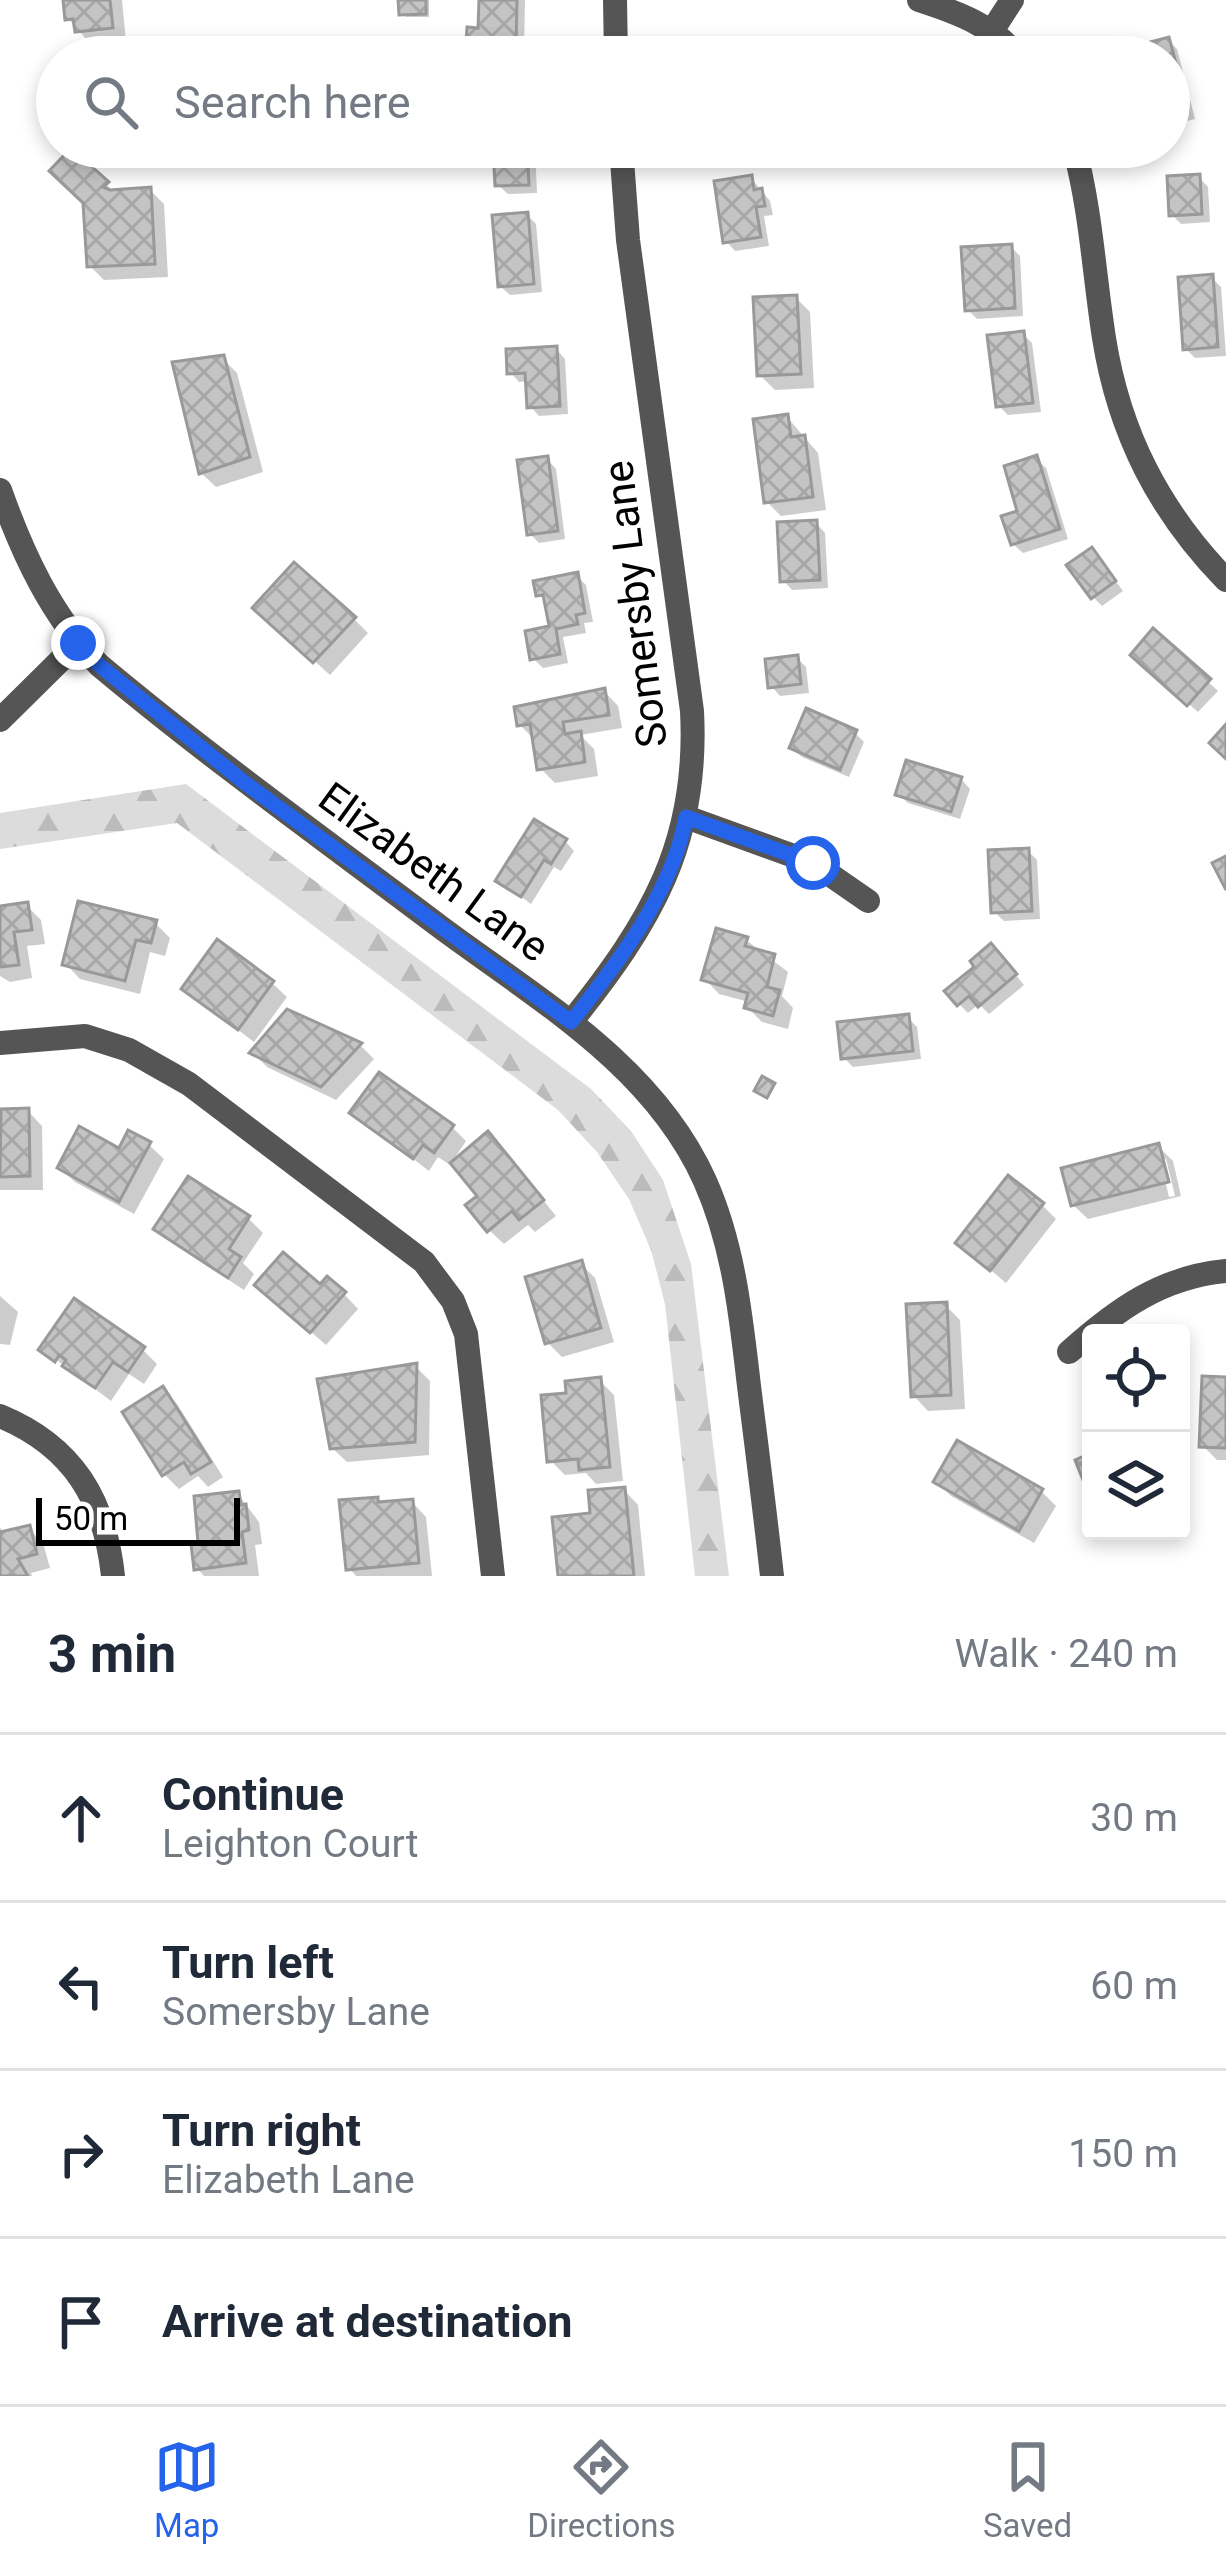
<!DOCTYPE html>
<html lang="en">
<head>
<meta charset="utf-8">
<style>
  :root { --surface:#fff; --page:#f2f2f3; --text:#1f2937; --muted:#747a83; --line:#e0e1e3; --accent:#2563eb }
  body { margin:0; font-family:Roboto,sans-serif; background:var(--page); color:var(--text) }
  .controls { position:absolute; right:36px; bottom:36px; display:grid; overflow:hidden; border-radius:12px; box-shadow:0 6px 18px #0003 }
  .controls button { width:108px; height:108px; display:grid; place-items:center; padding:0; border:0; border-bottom:3px solid var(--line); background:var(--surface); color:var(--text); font:60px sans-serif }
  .scale { position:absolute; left:36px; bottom:30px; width:204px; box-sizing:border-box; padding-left:12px; border:6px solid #000; border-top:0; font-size:33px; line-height:42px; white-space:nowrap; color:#000; -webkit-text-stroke:9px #fff; paint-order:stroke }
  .stop { position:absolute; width:36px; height:36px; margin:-27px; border:9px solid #2563eb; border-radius:50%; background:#fff }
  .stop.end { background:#2563eb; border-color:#fff; box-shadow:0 3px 12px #0008 }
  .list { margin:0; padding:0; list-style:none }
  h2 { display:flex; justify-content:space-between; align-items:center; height:156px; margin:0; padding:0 48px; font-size:51px }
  h2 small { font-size:39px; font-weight:400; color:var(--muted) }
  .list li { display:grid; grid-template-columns:78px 1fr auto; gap:36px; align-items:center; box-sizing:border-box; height:168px; padding:0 48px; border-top:3px solid var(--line) }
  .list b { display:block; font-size:45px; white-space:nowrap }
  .list p { margin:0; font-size:39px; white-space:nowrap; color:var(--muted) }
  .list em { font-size:39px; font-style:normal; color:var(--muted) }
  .icon { flex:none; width:66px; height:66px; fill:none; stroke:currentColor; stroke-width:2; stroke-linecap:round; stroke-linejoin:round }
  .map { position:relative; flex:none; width:1226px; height:1576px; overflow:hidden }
  .search { position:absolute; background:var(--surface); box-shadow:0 6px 18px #0003; left:36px; right:36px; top:36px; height:132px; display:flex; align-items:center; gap:30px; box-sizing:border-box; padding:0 42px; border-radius:66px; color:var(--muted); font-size:45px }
  .sheet { height:828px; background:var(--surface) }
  nav { display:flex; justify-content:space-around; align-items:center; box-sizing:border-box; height:168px; border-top:3px solid var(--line); background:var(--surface); font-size:33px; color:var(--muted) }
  nav a { display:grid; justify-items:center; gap:6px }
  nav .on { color:var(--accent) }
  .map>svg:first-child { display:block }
  .forest { fill:url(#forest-firs) }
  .shadow { fill:#0003; fill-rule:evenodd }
  .building { fill:url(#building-cross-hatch); stroke:#999; stroke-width:3 }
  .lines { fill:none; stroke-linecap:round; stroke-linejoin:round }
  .street { stroke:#555; stroke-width:24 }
  .route { stroke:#2563eb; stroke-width:15 }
  .labels { text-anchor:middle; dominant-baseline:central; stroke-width:9; stroke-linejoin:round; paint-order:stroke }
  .street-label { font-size:42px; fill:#000; stroke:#fff }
</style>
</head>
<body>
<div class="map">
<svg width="1226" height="1576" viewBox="0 0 1226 1576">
  <defs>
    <pattern id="forest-firs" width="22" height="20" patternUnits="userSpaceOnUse" patternTransform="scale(3)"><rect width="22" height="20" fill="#dcdcdc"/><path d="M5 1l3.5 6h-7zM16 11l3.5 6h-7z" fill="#bbb"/></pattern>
    <pattern id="building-cross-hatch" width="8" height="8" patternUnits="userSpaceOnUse" patternTransform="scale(3)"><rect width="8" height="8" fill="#c4c4c4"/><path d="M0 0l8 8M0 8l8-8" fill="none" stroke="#a7a7a7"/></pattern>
  </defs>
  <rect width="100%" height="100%" fill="#fff"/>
  <!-- forest -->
  <path class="forest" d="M 186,784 L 591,1089 L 631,1131 L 663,1180 L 691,1264 L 729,1576 L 695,1576 L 665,1304 L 651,1250 L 629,1199 L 597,1152 L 558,1110 L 177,823 L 0,849 L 0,813 Z"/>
  <!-- shadow -->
  <g class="shadow">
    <path d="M 66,0 L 122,0 L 126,42 L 92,46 L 68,18 Z"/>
    <path d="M 401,0 L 429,0 L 429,17 L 406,17 Z"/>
    <path d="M 482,0 L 525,0 L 524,53 L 479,53 L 469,43 L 481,31 Z"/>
    <path d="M 1168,40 L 1177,49 L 1195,119 L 1169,126 L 1169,57 L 1132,57 Z"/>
    <path d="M 496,147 L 535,147 L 537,193 L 508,194 L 498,185 Z"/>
    <path d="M 924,147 L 944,147 L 938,156 Z"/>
    <path d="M 72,152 L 115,193 L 150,190 L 164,204 L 168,277 L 104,280 L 89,265 L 86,202 Z"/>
    <path d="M 1199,177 L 1208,187 L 1210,222 L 1181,224 L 1172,215 Z"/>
    <path d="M 751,178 L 770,201 L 773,215 L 764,216 L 769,246 L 735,251 L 726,241 Z"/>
    <path d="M 527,215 L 536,224 L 542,292 L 510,295 L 500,286 Z"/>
    <path d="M 1011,247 L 1020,256 L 1023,316 L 977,319 L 967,309 Z"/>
    <path d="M 1211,277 L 1221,287 L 1226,356 L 1195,358 L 1186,349 Z"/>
    <path d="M 796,298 L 810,312 L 814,388 L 775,390 L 760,375 Z"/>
    <path d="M 1023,334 L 1032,343 L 1041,412 L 1008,415 L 999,406 Z"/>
    <path d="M 556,349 L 565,359 L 568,414 L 539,416 L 530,406 L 528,381 L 519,382 L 510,372 Z"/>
    <path d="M 223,359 L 237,373 L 263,472 L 216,487 L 201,473 Z"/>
    <path d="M 787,417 L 818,453 L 826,510 L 781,516 L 767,502 Z"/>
    <path d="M 547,459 L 556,469 L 565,539 L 539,543 L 529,533 Z"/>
    <path d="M 1036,459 L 1046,468 L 1068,539 L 1023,553 L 1013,544 Z"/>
    <path d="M 816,523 L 825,533 L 828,588 L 792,590 L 783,580 Z"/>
    <path d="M 1100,560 L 1123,591 L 1102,606 L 1093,597 Z"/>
    <path d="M 577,576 L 586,585 L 593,622 L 584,623 L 586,633 L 563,637 L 568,663 L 543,668 L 533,658 L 552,629 L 548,603 L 539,594 Z"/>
    <path d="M 354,619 L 368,633 L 330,675 L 271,622 Z"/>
    <path d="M 1154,632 L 1218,691 L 1198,712 L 1143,664 Z"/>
    <path d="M 797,658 L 806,667 L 809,693 L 780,696 L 771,686 Z"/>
    <path d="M 604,691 L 618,706 L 622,728 L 580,735 L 594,749 L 598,776 L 555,783 L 540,768 L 536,741 L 520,725 Z"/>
    <path d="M 855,733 L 864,742 L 849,777 L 802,757 L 792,748 Z"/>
    <path d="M 961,779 L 970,789 L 960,819 L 908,803 L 898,794 Z"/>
    <path d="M 565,841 L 574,851 L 561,871 L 554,867 L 531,904 L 499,880 Z"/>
    <path d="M 1028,851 L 1037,860 L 1040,919 L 1004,921 L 994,912 Z"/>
    <path d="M 26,905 L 41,920 L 45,944 L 27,946 L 32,978 L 10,982 L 0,976 L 0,909 Z"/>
    <path d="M 155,923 L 170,938 L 165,956 L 150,952 L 140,994 L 80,979 L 66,964 Z"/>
    <path d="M 746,940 L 788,972 L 782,996 L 793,1008 L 788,1029 L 762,1022 L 747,1007 L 749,1002 L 719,994 L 705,979 Z"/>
    <path d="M 1000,956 L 1024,985 L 989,1014 L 979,1004 L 968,1013 L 959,1004 Z"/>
    <path d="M 272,983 L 287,997 L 254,1042 L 184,989 Z"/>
    <path d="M 908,1018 L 917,1027 L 921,1059 L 853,1067 L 844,1058 Z"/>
    <path d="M 360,1045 L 374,1059 L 336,1100 L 267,1067 L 253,1053 Z"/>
    <path d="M 28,1111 L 42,1126 L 43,1190 L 0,1190 L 0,1118 Z"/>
    <path d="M 353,1113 L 452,1127 L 466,1141 L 450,1165 L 438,1157 L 429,1171 Z"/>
    <path d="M 149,1145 L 164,1159 L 134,1214 L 75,1182 L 60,1168 Z"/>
    <path d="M 1158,1146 L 1173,1161 L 1181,1196 L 1088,1219 L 1073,1205 ZM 1160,1159 L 1166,1159 L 1175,1196 L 1169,1197 Z"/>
    <path d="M 502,1149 L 556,1216 L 535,1232 L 528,1225 L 504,1244 L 489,1230 L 481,1196 Z"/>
    <path d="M 1042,1205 L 1056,1219 L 1006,1283 L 959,1243 Z"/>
    <path d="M 248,1218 L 263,1233 L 243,1263 L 254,1274 L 244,1290 L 172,1243 L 157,1229 Z"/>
    <path d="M 581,1264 L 595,1278 L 614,1342 L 562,1357 L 547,1342 Z"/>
    <path d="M 320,1289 L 344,1294 L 358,1309 L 326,1345 L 273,1299 Z"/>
    <path d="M 0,1296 L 18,1312 L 10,1345 L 0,1344 Z"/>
    <path d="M 945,1305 L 960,1320 L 965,1409 L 928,1411 L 914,1396 Z"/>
    <path d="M 42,1349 L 143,1350 L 157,1364 L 144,1384 L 129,1374 L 111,1401 Z"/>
    <path d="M 416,1367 L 430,1381 L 429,1455 L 347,1462 L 332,1448 Z"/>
    <path d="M 1226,1380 L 1226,1460 L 1217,1460 L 1202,1445 Z"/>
    <path d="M 600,1381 L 614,1395 L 623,1481 L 596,1484 L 586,1473 L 565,1475 L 550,1460 L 569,1396 Z"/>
    <path d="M 163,1390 L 177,1404 L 223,1477 L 208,1487 L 198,1476 L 179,1489 L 164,1474 Z"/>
    <path d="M 937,1482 L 1042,1492 L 1056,1506 L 1034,1543 L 951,1496 Z"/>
    <path d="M 624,1490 L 638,1505 L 645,1576 L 561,1576 L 594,1516 Z"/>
    <path d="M 238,1494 L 259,1522 L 262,1544 L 255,1545 L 259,1576 L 204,1576 L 197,1568 L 201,1546 Z"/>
    <path d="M 412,1502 L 426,1517 L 432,1576 L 356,1576 L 349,1568 Z"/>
    <path d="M 0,1528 L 6,1534 L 29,1529 L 43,1543 L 50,1568 L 31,1573 L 32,1576 L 0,1576 Z"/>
  </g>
  <!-- building -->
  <g class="building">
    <path d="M 63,0 L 110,0 L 113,28 L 75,32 L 73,19 L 65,20 Z"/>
    <path d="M 398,0 L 426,0 L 426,14 L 399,15 Z"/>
    <path d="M 479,0 L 517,0 L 516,45 L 466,44 L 467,27 L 478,28 Z"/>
    <path d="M 1169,37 L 1188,110 L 1169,115 L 1169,57 L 1129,57 L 1127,48 Z"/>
    <path d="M 493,147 L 527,147 L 529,185 L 495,186 Z"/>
    <path d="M 71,148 L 109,182 L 103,187 L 110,190 L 151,187 L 155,264 L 87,267 L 83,203 L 49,171 Z"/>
    <path d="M 1200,174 L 1202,214 L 1169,216 L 1167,176 Z"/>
    <path d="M 752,175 L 754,190 L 762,188 L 765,206 L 756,207 L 761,237 L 723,243 L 714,181 Z"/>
    <path d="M 528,212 L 534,284 L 498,287 L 492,215 Z"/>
    <path d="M 1012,244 L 1015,308 L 965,311 L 961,247 Z"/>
    <path d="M 1213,274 L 1218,347 L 1183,350 L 1178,277 Z"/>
    <path d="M 797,295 L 801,374 L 757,376 L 753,297 Z"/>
    <path d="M 1024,331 L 1033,403 L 996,407 L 987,335 Z"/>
    <path d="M 557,346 L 560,406 L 527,408 L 525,373 L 507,374 L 506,349 Z"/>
    <path d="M 224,355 L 250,457 L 199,474 L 172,362 Z"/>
    <path d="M 788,414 L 791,437 L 805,435 L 813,497 L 764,503 L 753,419 Z"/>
    <path d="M 1037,455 L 1060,529 L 1011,545 L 1001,516 L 1017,511 L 1004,466 Z"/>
    <path d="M 548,456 L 558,531 L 527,535 L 517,460 Z"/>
    <path d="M 817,520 L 820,580 L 780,582 L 777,522 Z"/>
    <path d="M 1092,547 L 1116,581 L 1091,599 L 1066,565 Z"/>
    <path d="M 294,562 L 356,617 L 313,663 L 252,608 Z"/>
    <path d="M 578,572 L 585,613 L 576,615 L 578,624 L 556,629 L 560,654 L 530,660 L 525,631 L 549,626 L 543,595 L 536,596 L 533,581 Z"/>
    <path d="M 1153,628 L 1211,679 L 1187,706 L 1130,655 Z"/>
    <path d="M 798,655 L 801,684 L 768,688 L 765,659 Z"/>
    <path d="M 605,688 L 609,715 L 563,722 L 565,734 L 581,731 L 585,762 L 537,770 L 530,724 L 517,726 L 514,707 Z"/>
    <path d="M 806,708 L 857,730 L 840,770 L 789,748 Z"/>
    <path d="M 1226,724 L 1226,759 L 1209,743 Z"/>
    <path d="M 906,760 L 962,777 L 951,812 L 895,795 Z"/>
    <path d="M 534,819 L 567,839 L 551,864 L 544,860 L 521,897 L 495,881 Z"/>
    <path d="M 1029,848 L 1032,911 L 991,913 L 988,850 Z"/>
    <path d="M 1226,856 L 1226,890 L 1212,863 Z"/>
    <path d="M 78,901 L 157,920 L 151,943 L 136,940 L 125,981 L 62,965 Z"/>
    <path d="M 28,902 L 32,930 L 14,932 L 19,965 L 0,967 L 0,906 Z"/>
    <path d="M 716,928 L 748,937 L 745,946 L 775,954 L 767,987 L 780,990 L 773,1016 L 744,1008 L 748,993 L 701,980 Z"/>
    <path d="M 217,939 L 274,981 L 238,1030 L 181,989 Z"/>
    <path d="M 991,943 L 1017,974 L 978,1007 L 969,996 L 957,1006 L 944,991 L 974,967 L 970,961 Z"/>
    <path d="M 287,1009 L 362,1043 L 321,1087 L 249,1053 Z"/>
    <path d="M 909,1014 L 913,1051 L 841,1059 L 837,1022 Z"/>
    <path d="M 379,1072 L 454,1125 L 434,1153 L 423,1145 L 413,1159 L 349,1113 Z"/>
    <path d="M 762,1076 L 775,1083 L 767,1098 L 754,1091 Z"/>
    <path d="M 29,1108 L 30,1176 L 0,1177 L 1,1109 Z"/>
    <path d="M 79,1126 L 119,1148 L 128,1130 L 151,1142 L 119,1202 L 57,1168 Z"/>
    <path d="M 488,1131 L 544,1200 L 519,1220 L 512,1211 L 487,1232 L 465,1205 L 477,1196 L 450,1163 Z"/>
    <path d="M 1159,1143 L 1169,1182 L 1071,1206 L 1061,1168 Z"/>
    <path d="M 1008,1175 L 1044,1203 L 990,1271 L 955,1243 Z"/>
    <path d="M 188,1176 L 250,1216 L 229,1249 L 241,1257 L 228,1278 L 153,1229 Z"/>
    <path d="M 283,1252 L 320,1284 L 327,1276 L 346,1292 L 310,1333 L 254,1285 Z"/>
    <path d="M 582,1260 L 601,1328 L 545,1344 L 525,1277 Z"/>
    <path d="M 74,1298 L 145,1347 L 128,1372 L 113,1362 L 95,1388 L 62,1366 L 66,1360 L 59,1355 L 55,1362 L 38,1350 Z"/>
    <path d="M 947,1302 L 951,1395 L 911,1397 L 906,1304 Z"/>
    <path d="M 417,1363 L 415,1442 L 330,1449 L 317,1379 Z"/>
    <path d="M 1202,1376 L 1226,1377 L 1226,1448 L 1199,1447 Z"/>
    <path d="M 601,1377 L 610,1467 L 579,1470 L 578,1459 L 547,1462 L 541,1395 L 566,1393 L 565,1381 Z"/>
    <path d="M 163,1386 L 211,1462 L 191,1474 L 184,1462 L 162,1476 L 122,1412 Z"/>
    <path d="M 957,1440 L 1043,1489 L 1019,1531 L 933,1482 Z"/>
    <path d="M 1091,1453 L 1091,1495 L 1089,1495 L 1075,1460 Z"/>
    <path d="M 625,1487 L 634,1576 L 558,1576 L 552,1517 L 590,1513 L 588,1490 Z"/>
    <path d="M 239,1491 L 241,1505 L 246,1504 L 249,1530 L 242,1532 L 246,1563 L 194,1570 L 191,1544 L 198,1543 L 194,1496 Z"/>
    <path d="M 378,1497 L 378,1502 L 413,1499 L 419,1563 L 346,1570 L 339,1500 Z"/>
    <path d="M 30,1525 L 37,1554 L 18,1559 L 28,1576 L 0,1576 L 0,1532 Z"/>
  </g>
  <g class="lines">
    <!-- street -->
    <g class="street">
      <path d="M 615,0 L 616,57"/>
      <path d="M 919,0 C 956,12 993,25 1018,57"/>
      <path d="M 992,31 L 1012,0"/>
      <path d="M 1074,147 C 1091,210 1094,274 1104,338 C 1119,433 1159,511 1226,580"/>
      <path d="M 0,490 C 23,555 51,615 99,665 C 209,757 325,840 439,926 C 537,999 653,1065 705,1181 C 734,1246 741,1317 749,1386 C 757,1449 765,1513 772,1576"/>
      <path d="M 0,720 L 78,643"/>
      <path d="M 686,817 L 813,863 L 868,901"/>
      <path d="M 571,1022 C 651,922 699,843 692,711 L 628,240 L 621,147"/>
      <path d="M 0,1043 L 85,1036 L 129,1050 L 189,1084 L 424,1262 L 453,1301 L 466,1334 L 493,1576"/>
      <path d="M 1069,1352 C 1116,1310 1161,1277 1226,1271"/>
      <path d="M 0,1416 C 73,1446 105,1500 113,1576"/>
    </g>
  </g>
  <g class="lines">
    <!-- route -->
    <path class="route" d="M 78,643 L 99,665 L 245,783 L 571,1022 C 618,963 672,893 686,817 L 813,863"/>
  </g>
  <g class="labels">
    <!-- street labels -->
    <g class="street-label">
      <text transform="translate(635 604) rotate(-97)">Somersby Lane</text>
      <text transform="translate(434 872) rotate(36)">Elizabeth Lane</text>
    </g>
  </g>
</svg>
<div class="controls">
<button><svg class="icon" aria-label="locate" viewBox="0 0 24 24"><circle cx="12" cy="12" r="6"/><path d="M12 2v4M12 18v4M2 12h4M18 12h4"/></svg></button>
<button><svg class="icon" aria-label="layers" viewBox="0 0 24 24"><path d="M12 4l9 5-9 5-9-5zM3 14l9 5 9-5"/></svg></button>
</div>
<div class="scale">50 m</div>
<div class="stop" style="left:813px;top:863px"></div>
<div class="stop end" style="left:78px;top:643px"></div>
<div class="search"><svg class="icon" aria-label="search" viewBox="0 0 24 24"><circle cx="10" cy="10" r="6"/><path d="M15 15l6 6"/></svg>Search here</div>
</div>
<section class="sheet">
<h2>3 min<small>Walk · 240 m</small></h2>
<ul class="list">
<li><svg class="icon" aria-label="ahead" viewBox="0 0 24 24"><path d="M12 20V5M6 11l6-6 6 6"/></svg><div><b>Continue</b><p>Leighton Court</p></div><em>30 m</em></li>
<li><svg class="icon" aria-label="left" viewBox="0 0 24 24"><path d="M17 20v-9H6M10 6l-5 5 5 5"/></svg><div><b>Turn left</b><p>Somersby Lane</p></div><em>60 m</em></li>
<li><svg class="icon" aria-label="right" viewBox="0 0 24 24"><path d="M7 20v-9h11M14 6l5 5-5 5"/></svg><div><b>Turn right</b><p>Elizabeth Lane</p></div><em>150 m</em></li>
<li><svg class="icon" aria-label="arrive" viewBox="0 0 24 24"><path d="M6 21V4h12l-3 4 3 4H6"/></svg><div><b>Arrive at destination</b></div></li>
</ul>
</section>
<nav>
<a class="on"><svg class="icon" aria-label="map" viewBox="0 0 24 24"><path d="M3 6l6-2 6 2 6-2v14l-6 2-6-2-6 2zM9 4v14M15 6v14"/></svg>Map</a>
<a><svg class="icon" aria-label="directions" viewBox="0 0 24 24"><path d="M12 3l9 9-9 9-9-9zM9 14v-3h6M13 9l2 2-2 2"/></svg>Directions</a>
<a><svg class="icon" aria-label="saved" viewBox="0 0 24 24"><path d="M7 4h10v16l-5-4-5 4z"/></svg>Saved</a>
</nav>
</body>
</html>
